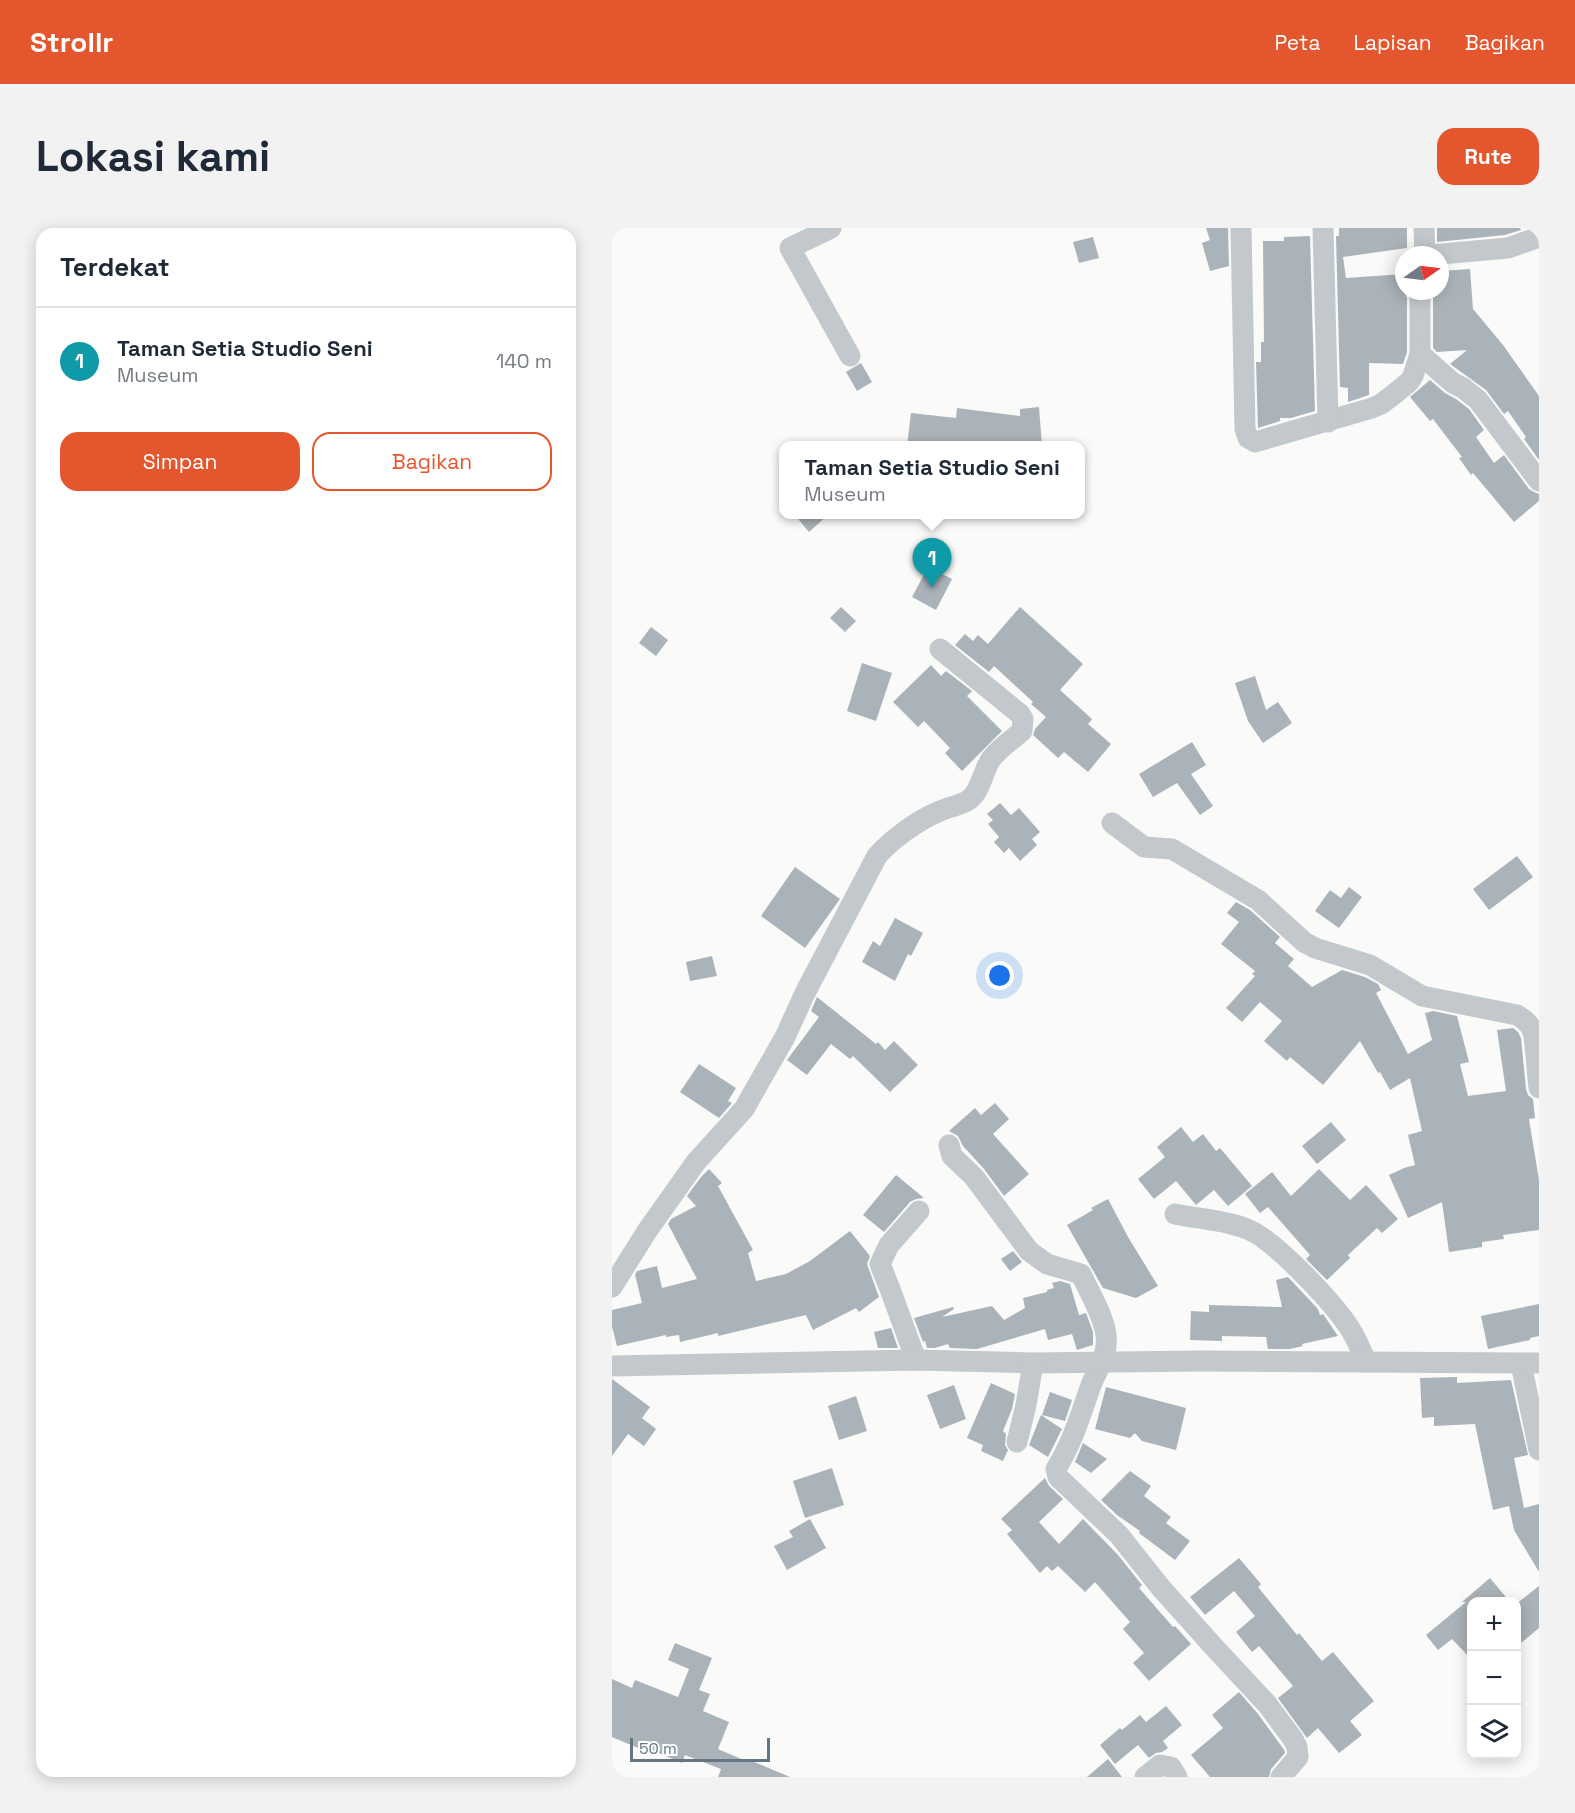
<!DOCTYPE html>
<html lang="id">
<head>
<meta charset="utf-8">
<style>
  :root { --surface:#fff; --page:#f2f2f3; --text:#1f2937; --muted:#747a83; --line:#e0e1e3; --accent:#e4572e }
  body { margin:0; font-family:"Space Grotesk",sans-serif; background:var(--page); color:var(--text) }
  .controls { position:absolute; right:18px; bottom:18px; display:grid; overflow:hidden; border-radius:12px; box-shadow:0 3px 15px #0003 }
  .controls button { width:54px; height:54px; display:grid; place-items:center; padding:0; border:0; border-bottom:2px solid var(--line); background:var(--surface); color:var(--text); font:30px sans-serif }
  .compass { position:absolute; left:783px; top:18px; width:54px; height:54px; border-radius:50%; background:var(--surface); box-shadow:0 3px 15px #0003; rotate:76deg }
  .scale { position:absolute; left:18px; bottom:15px; width:140px; box-sizing:border-box; padding-left:6px; border:3px solid #657683; border-top:0; font-size:16px; line-height:21px; white-space:nowrap; color:#657683; -webkit-text-stroke:4px #fff; paint-order:stroke }
  .you { position:absolute; left:388px; top:748px; width:21px; height:21px; margin:-15px; border:4px solid #fff; border-radius:50%; background:#1a73e8; box-shadow:0 0 0 9px #1a73e833 }
  .badge { display:grid; place-items:center; width:39px; height:39px; border-radius:50%; background:var(--accent); color:#fff; font-size:20px; font-weight:700 }
  .pin { position:absolute; translate:-50% -50px; filter:drop-shadow(0 2px 3px #0008) }
  .pin::after { content:''; position:absolute; top:32px; width:21px; height:18px; background:inherit; clip-path:polygon(0 0,100% 0,50% 100%) }
  .popup { position:absolute; left:167px; top:213px; width:306px; height:78px; box-sizing:border-box; display:grid; place-content:center; border-radius:12px; background:var(--surface); filter:drop-shadow(0 2px 4px #0005); font-size:20px; white-space:nowrap; color:var(--muted) }
  .popup b { font-size:22px; color:var(--text) }
  .popup::after { content:''; position:absolute; left:50%; top:100%; margin-left:-12px; border:12px solid transparent; border-top-color:var(--surface) }
  .list { margin:0; padding:0; list-style:none }
  h2 { display:flex; justify-content:space-between; align-items:center; height:78px; margin:0; padding:0 24px; font-size:26px }
  h2 small { font-size:20px; font-weight:400; color:var(--muted) }
  .list li { display:grid; grid-template-columns:39px 1fr auto; gap:18px; align-items:center; box-sizing:border-box; height:108px; padding:0 24px; border-top:2px solid var(--line) }
  .list b { display:block; font-size:22px; white-space:nowrap }
  .list p { margin:0; font-size:20px; white-space:nowrap; color:var(--muted) }
  .list em { font-size:20px; font-style:normal; color:var(--muted) }
  .actions { display:flex; gap:12px; padding:18px 24px }
  .actions a { flex:1; padding:14px 0; border:2px solid var(--accent); border-radius:18px; text-align:center; font-size:21px; color:var(--accent) }
  .actions .main { background:var(--accent); color:#fff }
  .icon { flex:none; width:33px; height:33px; fill:none; stroke:currentColor; stroke-width:2; stroke-linecap:round; stroke-linejoin:round }
  .map { position:relative; flex:none; width:927px; height:1549px; overflow:hidden; border-radius:18px }
  header { display:flex; align-items:center; gap:36px; box-sizing:border-box; height:84px; padding:0 30px; background:var(--accent); color:#fff }
  header strong { font-size:28px }
  nav { display:flex; gap:33px; margin-inline-start:auto; font-size:21px }
  .intro { display:flex; align-items:center; justify-content:space-between; box-sizing:border-box; height:144px; padding:0 36px }
  h1 { margin:0; font-size:42px }
  .button { padding:15px 27px; border-radius:18px; background:var(--accent); color:#fff; font-size:21px; font-weight:700 }
  main { display:flex; gap:36px; padding:0 36px }
  aside { flex:1; background:var(--surface); border-radius:18px; box-shadow:0 3px 15px #0003 }
  .map>svg:first-child { display:block }
  .building { fill:#aab3b9 }
  .lines { fill:none; stroke-linecap:round; stroke-linejoin:round }
  .street { stroke:#c3c8cc; stroke-width:21 }
</style>
</head>
<body>
<header>
<strong>Strollr</strong>
<nav><a>Peta</a><a>Lapisan</a><a>Bagikan</a></nav>
</header>
<div class="intro"><h1>Lokasi kami</h1><a class="button">Rute</a></div>
<main>
<aside>
<h2>Terdekat<small></small></h2>
<ul class="list">
<li><span class="badge" style="background:#0f9aa8">1</span><div><b>Taman Setia Studio Seni</b><p>Museum</p></div><em>140 m</em></li>
</ul>
<div class="actions"><a class="main">Simpan</a><a>Bagikan</a></div>
</aside>
<div class="map">
<svg width="927" height="1549" viewBox="0 0 927 1549">
  <rect width="100%" height="100%" fill="#fafaf8"/>
  <!-- building -->
  <g class="building">
    <path d="M 594,0 L 616,0 L 617,38 L 598,43 L 590,15 L 598,12 Z"/>
    <path d="M 727,0 L 795,0 L 795,20 L 731,29 L 734,50 L 792,46 L 792,63 L 794,63 L 794,69 L 795,69 L 795,124 L 791,136 L 757,135 L 757,167 L 736,174 L 736,160 L 728,159 L 724,8 L 727,8 Z"/>
    <path d="M 825,0 L 908,0 L 909,2 L 893,7 L 825,14 Z"/>
    <path d="M 698,8 L 703,183 L 679,190 L 668,190 L 668,193 L 646,200 L 644,134 L 649,134 L 649,114 L 652,114 L 651,13 L 672,13 L 672,9 Z"/>
    <path d="M 481,9 L 487,30 L 467,35 L 461,14 Z"/>
    <path d="M 858,41 L 861,81 L 891,117 L 927,168 L 927,232 L 912,211 L 914,209 L 896,183 L 892,186 L 874,162 L 838,136 L 855,122 L 825,124 L 821,120 L 821,68 L 824,67 L 824,63 L 828,63 L 828,43 Z"/>
    <path d="M 249,135 L 260,154 L 245,163 L 234,144 Z"/>
    <path d="M 818,152 L 833,165 L 844,171 L 857,181 L 872,202 L 864,209 L 882,235 L 892,227 L 917,261 L 922,264 L 927,266 L 927,273 L 902,294 L 861,245 L 859,247 L 847,230 L 850,229 L 821,191 L 818,193 L 798,169 Z"/>
    <path d="M 427,179 L 430,218 L 295,218 L 299,185 L 344,190 L 345,180 L 408,188 L 408,181 Z"/>
    <path d="M 182,286 L 217,286 L 197,304 Z"/>
    <path d="M 316,339 L 340,351 L 324,382 L 300,369 Z"/>
    <path d="M 229,379 L 244,393 L 233,404 L 218,390 Z"/>
    <path d="M 408,379 L 471,436 L 448,462 L 480,491 L 476,496 L 499,516 L 476,544 L 452,524 L 446,530 L 421,507 L 423,501 L 434,489 L 419,476 L 421,474 L 382,438 L 377,444 L 343,417 L 353,406 L 361,413 L 366,407 L 376,416 Z"/>
    <path d="M 39,399 L 56,412 L 44,428 L 27,415 Z"/>
    <path d="M 250,435 L 280,445 L 264,493 L 235,483 Z"/>
    <path d="M 319,437 L 329,448 L 334,443 L 360,463 L 355,468 L 390,503 L 350,543 L 333,525 L 338,520 L 312,493 L 306,499 L 281,474 Z"/>
    <path d="M 643,448 L 654,482 L 666,474 L 680,495 L 651,515 L 636,493 L 623,455 Z"/>
    <path d="M 580,514 L 594,537 L 579,546 L 601,578 L 588,587 L 565,555 L 541,569 L 527,546 Z"/>
    <path d="M 388,575 L 399,587 L 407,580 L 428,604 L 420,611 L 425,617 L 408,633 L 397,620 L 392,625 L 382,614 L 387,609 L 376,596 L 381,592 L 375,586 Z"/>
    <path d="M 905,628 L 921,649 L 877,682 L 861,661 Z"/>
    <path d="M 183,639 L 228,671 L 193,720 L 149,688 Z"/>
    <path d="M 737,659 L 750,669 L 727,700 L 703,683 L 718,662 L 729,670 Z"/>
    <path d="M 624,674 L 638,682 L 668,709 L 663,715 L 682,731 L 676,738 L 700,759 L 730,742 L 753,749 L 766,756 L 769,762 L 764,765 L 796,826 L 820,812 L 813,785 L 821,783 L 845,788 L 857,834 L 848,836 L 856,868 L 894,863 L 885,802 L 901,800 L 906,804 L 909,810 L 914,861 L 916,867 L 921,871 L 923,890 L 917,891 L 927,952 L 927,1002 L 891,1007 L 892,1011 L 870,1014 L 870,1019 L 837,1024 L 830,974 L 796,990 L 777,947 L 792,940 L 803,937 L 796,907 L 810,903 L 798,850 L 778,862 L 768,844 L 766,845 L 748,813 L 711,857 L 678,829 L 675,833 L 652,813 L 670,793 L 648,774 L 630,794 L 614,780 L 643,748 L 640,746 L 643,743 L 609,716 L 627,694 L 615,685 Z"/>
    <path d="M 283,690 L 311,705 L 299,728 L 296,726 L 283,753 L 250,734 L 261,713 L 268,718 Z"/>
    <path d="M 100,728 L 105,748 L 78,753 L 74,734 Z"/>
    <path d="M 205,769 L 264,816 L 266,814 L 273,822 L 282,813 L 306,837 L 278,864 L 241,828 L 238,831 L 219,816 L 195,847 L 175,832 L 207,789 L 199,783 Z"/>
    <path d="M 87,836 L 124,860 L 116,873 L 120,875 L 107,890 L 68,864 Z"/>
    <path d="M 383,875 L 397,891 L 381,906 L 417,946 L 392,968 L 372,941 L 351,918 L 346,908 L 337,903 L 363,880 L 369,887 Z"/>
    <path d="M 719,894 L 734,912 L 705,936 L 690,918 Z"/>
    <path d="M 569,899 L 581,914 L 591,906 L 604,923 L 608,920 L 640,958 L 616,978 L 602,962 L 584,977 L 564,953 L 542,971 L 526,951 L 553,929 L 545,919 Z"/>
    <path d="M 97,941 L 110,955 L 106,958 L 141,1022 L 136,1025 L 144,1053 L 174,1046 L 198,1033 L 238,1003 L 258,1028 L 255,1036 L 267,1069 L 247,1084 L 244,1080 L 201,1102 L 194,1087 L 106,1108 L 106,1105 L 68,1114 L 67,1107 L 54,1109 L 54,1107 L 5,1118 L 0,1099 L 0,1082 L 30,1075 L 23,1047 L 25,1043 L 45,1038 L 50,1060 L 85,1051 L 56,996 L 59,991 L 84,978 L 75,968 L 89,949 Z"/>
    <path d="M 707,941 L 738,972 L 754,957 L 786,991 L 770,1005 L 765,1000 L 736,1027 L 738,1030 L 715,1052 L 694,1031 L 698,1027 L 656,979 L 648,985 L 633,966 L 660,944 L 679,968 Z"/>
    <path d="M 284,947 L 312,970 L 304,971 L 298,974 L 272,1004 L 251,987 Z"/>
    <path d="M 496,971 L 516,1009 L 546,1058 L 524,1070 L 491,1060 L 455,997 L 481,982 L 479,980 Z"/>
    <path d="M 401,1023 L 410,1034 L 398,1043 L 389,1031 Z"/>
    <path d="M 676,1049 L 706,1081 L 708,1087 L 711,1086 L 726,1108 L 690,1116 L 691,1118 L 678,1121 L 656,1121 L 654,1109 L 610,1108 L 610,1113 L 578,1112 L 579,1083 L 597,1084 L 597,1077 L 670,1079 L 664,1052 Z"/>
    <path d="M 448,1053 L 458,1056 L 467,1087 L 474,1085 L 481,1104 L 481,1117 L 465,1122 L 460,1106 L 436,1112 L 433,1101 L 365,1121 L 338,1120 L 336,1116 L 323,1120 L 315,1120 L 313,1113 L 311,1114 L 302,1090 L 341,1079 L 342,1081 L 330,1089 L 380,1078 L 392,1092 L 413,1080 L 411,1070 L 435,1064 L 435,1062 L 442,1060 L 440,1055 Z"/>
    <path d="M 927,1076 L 927,1108 L 918,1110 L 918,1112 L 876,1121 L 869,1088 Z"/>
    <path d="M 279,1100 L 286,1120 L 266,1120 L 262,1104 Z"/>
    <path d="M 845,1149 L 845,1155 L 899,1152 L 916,1227 L 902,1230 L 912,1280 L 927,1276 L 927,1344 L 902,1302 L 897,1278 L 881,1282 L 863,1196 L 822,1198 L 822,1189 L 810,1190 L 808,1150 Z"/>
    <path d="M 0,1151 L 38,1179 L 30,1190 L 44,1201 L 32,1218 L 16,1206 L 0,1228 Z"/>
    <path d="M 379,1155 L 403,1166 L 400,1181 L 391,1203 L 394,1206 L 393,1217 L 396,1222 L 391,1233 L 369,1223 L 371,1217 L 355,1210 Z"/>
    <path d="M 342,1157 L 354,1191 L 328,1201 L 315,1167 Z"/>
    <path d="M 494,1159 L 574,1180 L 564,1222 L 530,1213 L 523,1205 L 518,1210 L 483,1201 Z"/>
    <path d="M 438,1164 L 460,1172 L 453,1193 L 430,1187 Z"/>
    <path d="M 244,1168 L 255,1203 L 227,1212 L 216,1178 Z"/>
    <path d="M 429,1187 L 450,1201 L 436,1229 L 417,1217 Z"/>
    <path d="M 471,1215 L 495,1231 L 479,1245 L 463,1234 Z"/>
    <path d="M 220,1240 L 232,1277 L 193,1290 L 181,1253 Z"/>
    <path d="M 518,1243 L 539,1258 L 532,1268 L 559,1289 L 554,1295 L 578,1313 L 563,1332 L 527,1305 L 528,1303 L 505,1287 L 489,1272 Z"/>
    <path d="M 433,1250 L 437,1258 L 451,1271 L 427,1294 L 447,1316 L 471,1291 L 506,1327 L 530,1357 L 527,1360 L 561,1399 L 563,1398 L 579,1416 L 537,1453 L 521,1435 L 532,1425 L 511,1401 L 518,1394 L 483,1354 L 473,1364 L 446,1338 L 440,1343 L 435,1338 L 428,1345 L 395,1306 L 400,1302 L 389,1291 Z"/>
    <path d="M 198,1291 L 214,1320 L 175,1342 L 162,1318 L 181,1309 L 177,1303 Z"/>
    <path d="M 627,1330 L 649,1356 L 646,1359 L 685,1407 L 687,1405 L 710,1433 L 721,1424 L 762,1473 L 738,1493 L 750,1507 L 727,1525 L 706,1500 L 695,1510 L 666,1470 L 681,1458 L 647,1418 L 640,1424 L 624,1404 L 643,1388 L 622,1363 L 593,1387 L 578,1369 Z"/>
    <path d="M 878,1350 L 898,1374 L 860,1374 L 860,1432 L 840,1411 L 826,1422 L 814,1407 L 854,1374 L 850,1374 Z"/>
    <path d="M 927,1358 L 927,1400 L 904,1419 L 904,1376 Z"/>
    <path d="M 63,1415 L 100,1430 L 87,1462 L 98,1466 L 91,1483 L 117,1494 L 106,1521 L 134,1533 L 135,1531 L 178,1549 L 106,1549 L 109,1541 L 73,1527 L 70,1535 L 33,1519 L 31,1522 L 0,1509 L 0,1451 L 20,1460 L 23,1452 L 66,1469 L 77,1441 L 56,1432 Z"/>
    <path d="M 627,1464 L 646,1486 L 673,1523 L 673,1525 L 659,1541 L 657,1549 L 598,1549 L 579,1527 L 611,1500 L 600,1487 Z"/>
    <path d="M 554,1478 L 570,1497 L 551,1513 L 556,1520 L 550,1524 L 544,1525 L 537,1530 L 526,1517 L 503,1536 L 488,1517 L 508,1500 L 510,1502 L 528,1487 L 534,1494 Z"/>
    <path d="M 496,1531 L 510,1549 L 475,1549 Z"/>
  </g>
  <g class="lines">
    <!-- street -->
    <g class="street">
      <path d="M 219,0 L 178,20 L 238,128"/>
      <path d="M 629,0 L 633,201 L 636,210 L 643,214 L 760,180 L 769,176 L 781,167 L 797,154 L 801,148 L 808,126 L 808,63"/>
      <path d="M 711,0 L 716,194"/>
      <path d="M 812,0 L 813,27"/>
      <path d="M 818,27 L 896,20 L 927,9"/>
      <path d="M 808,126 L 841,155 L 851,160 L 866,172 L 927,253"/>
      <path d="M 500,595 L 532,619 L 560,621 L 646,672 L 692,714 L 703,720 L 758,737 L 810,768 L 905,787 C 914,792 919,797 922,807 L 927,860"/>
      <path d="M 337,917 L 340,928 L 362,949 L 417,1023 L 435,1036 L 469,1046 C 477,1064 492,1088 494,1107 C 497,1126 484,1143 478,1160 C 468,1189 460,1215 444,1241 L 446,1249 L 507,1307 L 549,1360 L 601,1418 L 655,1476 L 681,1511 L 685,1519 L 686,1529 L 669,1549"/>
      <path d="M 563,986 C 586,991 613,992 635,1001 C 662,1011 725,1078 740,1104 C 746,1114 750,1124 754,1134"/>
      <path d="M 0,1059 L 35,1003 L 84,934 L 132,881 L 173,809 L 193,765 L 265,628 C 280,611 306,592 328,583 C 338,578 349,578 358,571 C 369,562 371,543 379,531 C 387,520 400,512 410,503 L 411,491 L 408,486 L 328,421"/>
      <path d="M 304,1132 L 278,1061 L 268,1036 L 277,1017 L 307,983"/>
      <path d="M 909,1136 L 927,1222"/>
      <path d="M 0,1138 L 304,1132 L 421,1135 L 590,1133 L 927,1135"/>
      <path d="M 405,1214 L 414,1177 L 421,1135"/>
      <path d="M 533,1549 L 548,1537 L 559,1539 L 565,1549"/>
    </g>
  </g>
</svg>
<div class="controls">
<button>+</button>
<button>−</button>
<button><svg class="icon" aria-label="layers" viewBox="0 0 24 24"><path d="M12 4l9 5-9 5-9-5zM3 14l9 5 9-5"/></svg></button>
</div>
<svg class="compass" viewBox="-18 -18 36 36"><path d="M0-13l5 13h-10z" fill="#e53935"/><path d="M0 13l5-13h-10z" fill="#747a83"/></svg>
<div class="scale">50 m</div>
<div class="you"></div>
<div class="pin badge" style="left:320px;top:360px;background:#0f9aa8">1</div>
<div class="popup"><b>Taman Setia Studio Seni</b>Museum</div>
</div>
</main>
</body>
</html>
